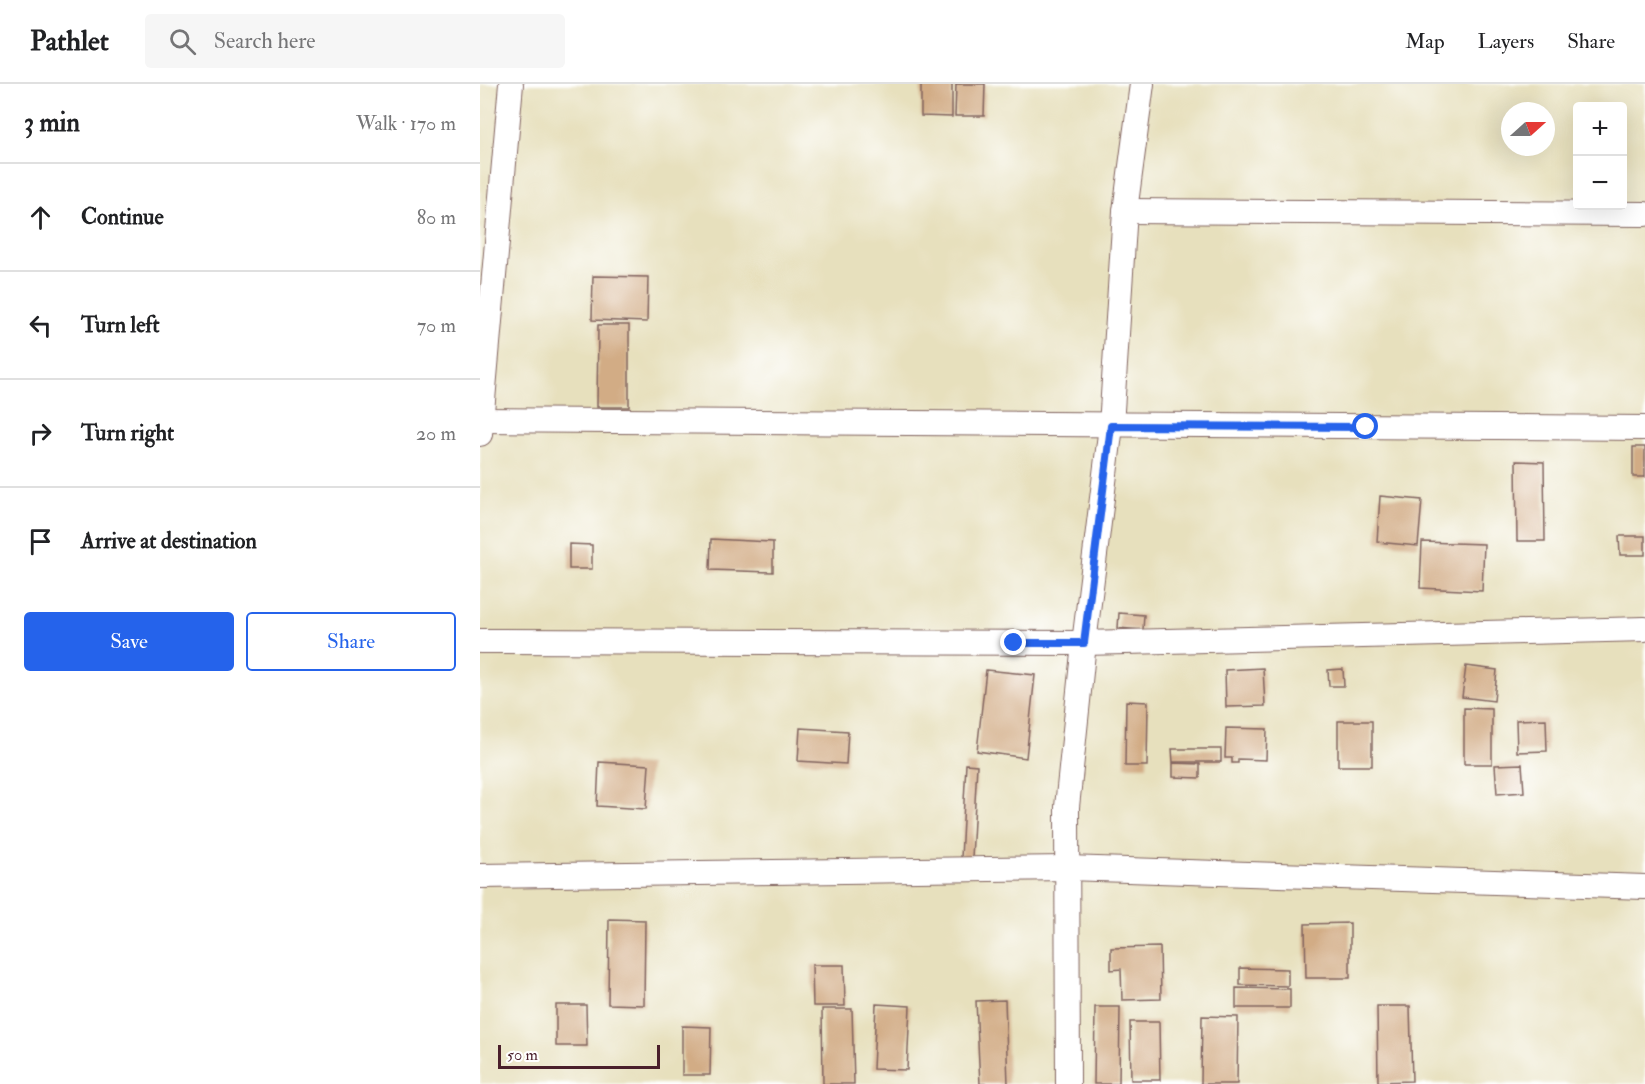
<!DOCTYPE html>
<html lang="en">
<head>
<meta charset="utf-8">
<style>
  :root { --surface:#fff; --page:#f6f6f6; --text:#202124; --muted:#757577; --line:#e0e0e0; --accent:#2563eb }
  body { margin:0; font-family:"IM FELL Double Pica",serif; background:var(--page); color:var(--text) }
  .controls { position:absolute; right:18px; top:18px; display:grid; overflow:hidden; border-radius:6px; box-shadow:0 6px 24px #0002 }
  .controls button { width:54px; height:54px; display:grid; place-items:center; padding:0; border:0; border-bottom:2px solid var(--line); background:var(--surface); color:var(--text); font:30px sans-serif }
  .compass { position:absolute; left:1021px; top:18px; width:54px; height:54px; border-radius:50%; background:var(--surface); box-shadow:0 6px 24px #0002; rotate:69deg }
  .scale { position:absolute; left:18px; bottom:15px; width:162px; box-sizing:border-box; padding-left:6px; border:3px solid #4a1f2b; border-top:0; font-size:16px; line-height:21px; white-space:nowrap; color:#4a1f2b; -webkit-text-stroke:4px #fff; paint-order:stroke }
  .stop { position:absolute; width:18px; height:18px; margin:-14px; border:4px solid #2563eb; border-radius:50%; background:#fff }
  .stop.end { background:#2563eb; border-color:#fff; box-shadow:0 2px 6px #0008 }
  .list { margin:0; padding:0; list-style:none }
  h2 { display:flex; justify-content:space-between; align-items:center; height:78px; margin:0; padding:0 24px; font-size:26px }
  h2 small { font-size:20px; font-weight:400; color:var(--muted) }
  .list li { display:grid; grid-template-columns:39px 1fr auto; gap:18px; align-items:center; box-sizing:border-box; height:108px; padding:0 24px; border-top:2px solid var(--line) }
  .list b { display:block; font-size:22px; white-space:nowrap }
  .list em { font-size:20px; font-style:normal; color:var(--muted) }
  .actions { display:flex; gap:12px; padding:18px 24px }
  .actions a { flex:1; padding:14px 0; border:2px solid var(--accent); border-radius:6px; text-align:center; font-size:21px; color:var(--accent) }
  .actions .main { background:var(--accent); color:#fff }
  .icon { flex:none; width:33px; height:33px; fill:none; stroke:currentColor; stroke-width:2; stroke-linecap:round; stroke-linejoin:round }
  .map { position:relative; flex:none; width:1165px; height:1000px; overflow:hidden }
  header { display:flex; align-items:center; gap:36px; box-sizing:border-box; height:84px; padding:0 30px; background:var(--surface); border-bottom:2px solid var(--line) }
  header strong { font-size:28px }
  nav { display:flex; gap:33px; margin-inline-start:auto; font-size:21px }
  .search { width:420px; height:54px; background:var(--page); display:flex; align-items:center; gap:15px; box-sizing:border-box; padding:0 21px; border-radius:6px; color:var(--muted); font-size:22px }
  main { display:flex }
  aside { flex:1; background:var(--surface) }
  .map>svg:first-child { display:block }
  .building { fill:#d2ac85 }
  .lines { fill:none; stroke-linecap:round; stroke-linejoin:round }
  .minor-casing { stroke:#81635e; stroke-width:26 }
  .minor { stroke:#fff; stroke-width:24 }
  .route { stroke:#2563eb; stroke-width:8 }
</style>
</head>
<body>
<header>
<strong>Pathlet</strong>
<div class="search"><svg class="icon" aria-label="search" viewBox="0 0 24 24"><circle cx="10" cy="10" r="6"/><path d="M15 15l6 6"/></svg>Search here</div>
<nav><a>Map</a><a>Layers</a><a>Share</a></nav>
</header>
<main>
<aside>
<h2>3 min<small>Walk · 170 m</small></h2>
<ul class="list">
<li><svg class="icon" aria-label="ahead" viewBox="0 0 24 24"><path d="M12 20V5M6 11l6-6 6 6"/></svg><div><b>Continue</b></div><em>80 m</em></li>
<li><svg class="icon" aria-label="left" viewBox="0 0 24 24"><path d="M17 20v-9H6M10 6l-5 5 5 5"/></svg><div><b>Turn left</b></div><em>70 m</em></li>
<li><svg class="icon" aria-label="right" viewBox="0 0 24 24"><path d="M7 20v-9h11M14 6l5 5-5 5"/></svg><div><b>Turn right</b></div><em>20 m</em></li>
<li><svg class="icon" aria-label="arrive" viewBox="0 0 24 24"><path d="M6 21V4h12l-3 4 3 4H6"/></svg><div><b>Arrive at destination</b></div></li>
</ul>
<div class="actions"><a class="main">Save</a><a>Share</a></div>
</aside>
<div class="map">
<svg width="1165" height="1000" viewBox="0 0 1165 1000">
  <rect width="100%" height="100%" fill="#fff"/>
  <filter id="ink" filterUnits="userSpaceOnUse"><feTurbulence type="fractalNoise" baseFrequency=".0167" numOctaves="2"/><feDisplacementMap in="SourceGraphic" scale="12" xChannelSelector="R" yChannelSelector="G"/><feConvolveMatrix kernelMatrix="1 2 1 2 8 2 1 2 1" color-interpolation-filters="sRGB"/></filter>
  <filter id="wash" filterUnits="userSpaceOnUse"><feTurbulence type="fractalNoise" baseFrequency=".008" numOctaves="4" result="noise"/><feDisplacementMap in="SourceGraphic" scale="24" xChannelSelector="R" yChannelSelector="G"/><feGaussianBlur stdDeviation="1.35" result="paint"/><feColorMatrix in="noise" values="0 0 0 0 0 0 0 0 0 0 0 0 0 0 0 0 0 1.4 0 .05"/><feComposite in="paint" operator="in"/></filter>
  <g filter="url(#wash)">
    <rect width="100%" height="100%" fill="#e7e0bd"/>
    <g id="blocks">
      <!-- building -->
      <g class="building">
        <path d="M 441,0 L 472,0 L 472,33 L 441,32 Z"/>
        <path d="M 476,0 L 505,0 L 504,32 L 475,32 Z"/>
        <path d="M 113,192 L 168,193 L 167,238 L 112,236 Z"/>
        <path d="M 118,241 L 149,241 L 149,323 L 117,323 Z"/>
        <rect x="1153" y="363" width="12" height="30"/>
        <path d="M 1036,377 L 1064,378 L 1065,457 L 1037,457 Z"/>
        <path d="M 900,412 L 942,416 L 938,462 L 897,458 Z"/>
        <path d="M 1139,452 L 1165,452 L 1165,471 L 1140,471 Z"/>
        <path d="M 231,455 L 293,458 L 293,488 L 230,486 Z"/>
        <path d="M 942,458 L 1004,460 L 1002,507 L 940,504 Z"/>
        <path d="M 89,460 L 112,461 L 112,485 L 89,485 Z"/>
        <path d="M 639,529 L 664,531 L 663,546 L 638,544 Z"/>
        <path d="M 986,582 L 1017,586 L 1014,617 L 982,613 Z"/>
        <path d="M 783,584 L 785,622 L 746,623 L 745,586 Z"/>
        <path d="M 863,585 L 864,602 L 849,602 L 848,586 Z"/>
        <path d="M 506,586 L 555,591 L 546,674 L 497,667 Z"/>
        <path d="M 646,617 L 668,618 L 667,682 L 645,682 Z"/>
        <path d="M 984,624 L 1012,625 L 1012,680 L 984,680 Z"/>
        <path d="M 1066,635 L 1067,667 L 1037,668 L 1036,636 Z"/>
        <rect x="858" y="637" width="34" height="45"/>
        <path d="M 320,644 L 368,647 L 366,680 L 318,677 Z"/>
        <path d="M 746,644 L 787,645 L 786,676 L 758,675 L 758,679 L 752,679 L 752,674 L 745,674 Z"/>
        <path d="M 692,665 L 741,665 L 741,678 L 693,678 Z"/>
        <path d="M 119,678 L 169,681 L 166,725 L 117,722 Z"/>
        <path d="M 693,679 L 720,680 L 720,694 L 693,693 Z"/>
        <path d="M 486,680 L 497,681 L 492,774 L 481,774 Z"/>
        <path d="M 1042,680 L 1044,708 L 1017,710 L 1015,681 Z"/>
        <path d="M 129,835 L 165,836 L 164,921 L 128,920 Z"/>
        <path d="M 870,839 L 870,894 L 826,894 L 825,840 Z"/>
        <path d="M 680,863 L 681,915 L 642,916 L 641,885 L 631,886 L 631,864 Z"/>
        <path d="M 332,881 L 364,881 L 365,922 L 333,922 Z"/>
        <path d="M 760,884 L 808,885 L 808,902 L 760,901 Z"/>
        <path d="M 756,904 L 810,905 L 810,924 L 756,924 Z"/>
        <path d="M 525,916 L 528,1000 L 500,1000 L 496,917 Z"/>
        <path d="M 396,920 L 430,922 L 427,986 L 393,985 Z"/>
        <path d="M 76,921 L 106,921 L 107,962 L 76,962 Z"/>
        <path d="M 897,922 L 930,922 L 932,997 L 898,998 Z"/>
        <path d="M 615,923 L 640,923 L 639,1000 L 614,1000 Z"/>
        <path d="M 342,925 L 372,925 L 374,1000 L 343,1000 Z"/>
        <path d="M 722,932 L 758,933 L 757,1000 L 721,1000 Z"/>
        <path d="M 650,938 L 679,938 L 680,996 L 651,996 Z"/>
        <path d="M 202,942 L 231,943 L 230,991 L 202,991 Z"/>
      </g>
    </g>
  </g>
  <g filter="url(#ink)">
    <use href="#blocks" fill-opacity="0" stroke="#81635e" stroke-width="1.5"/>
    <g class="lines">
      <!-- minor casing -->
      <g class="minor-casing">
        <g id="minor">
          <path d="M 645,127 L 1165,130"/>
          <path d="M 0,336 L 1165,344"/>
          <path d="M 0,350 L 31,0"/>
          <path d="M 0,557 L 604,559 L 1165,545"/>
          <path d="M 0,792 L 587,784 L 1165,803"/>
          <path d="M 588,1000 L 587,723 L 604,559 L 631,342 L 645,127 L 662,0"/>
        </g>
      </g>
      <!-- minor -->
      <use href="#minor" class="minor"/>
    </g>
  </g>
  <g class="lines" filter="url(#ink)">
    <!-- route -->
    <path class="route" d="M 534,559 L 604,559 L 631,342 L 886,343"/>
  </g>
</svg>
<div class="controls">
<button>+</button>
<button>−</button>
</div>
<svg class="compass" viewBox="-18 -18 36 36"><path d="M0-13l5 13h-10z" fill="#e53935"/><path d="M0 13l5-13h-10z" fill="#757577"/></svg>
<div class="scale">50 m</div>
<div class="stop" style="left:886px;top:343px"></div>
<div class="stop end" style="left:534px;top:559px"></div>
</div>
</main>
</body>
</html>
